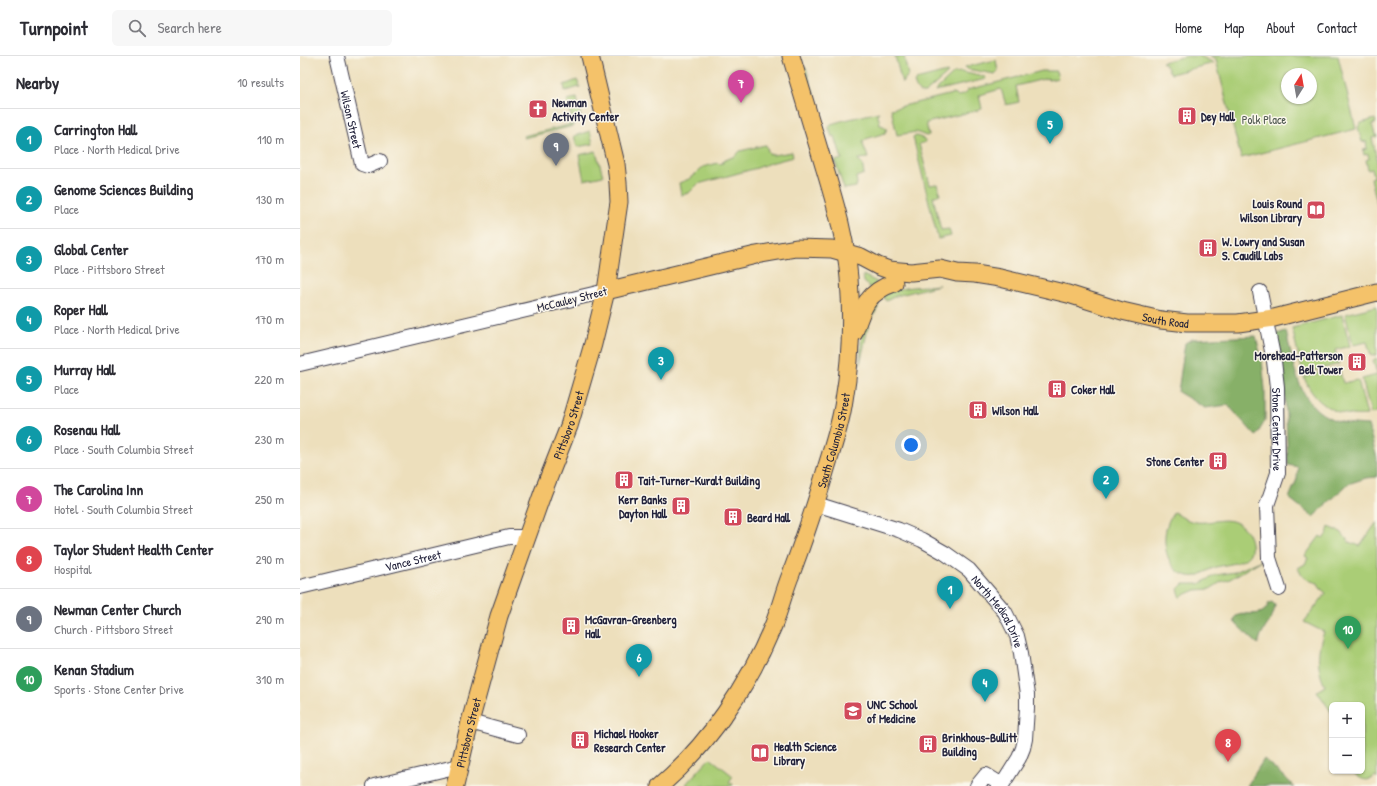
<!DOCTYPE html>
<html lang="en">
<head>
<meta charset="utf-8">
<style>
  :root { --surface:#fff; --page:#f7f7f7; --text:#2b2b33; --muted:#7c7c81; --line:#e1e1e2; --accent:#0b8043 }
  body { margin:0; font-family:"Patrick Hand",sans-serif; background:var(--page); color:var(--text) }
  .controls { position:absolute; right:12px; bottom:12px; display:grid; overflow:hidden; border-radius:6px; box-shadow:0 1px 3px #0004 }
  .controls button { width:36px; height:36px; display:grid; place-items:center; padding:0; border:0; border-bottom:1px solid var(--line); background:var(--surface); color:var(--text); font:20px sans-serif }
  .compass { position:absolute; left:981px; top:12px; width:36px; height:36px; border-radius:50%; background:var(--surface); box-shadow:0 1px 3px #0004; rotate:11deg }
  .you { position:absolute; left:611px; top:389px; width:14px; height:14px; margin:-10px; border:3px solid #fff; border-radius:50%; background:#1a73e8; box-shadow:0 0 0 6px #1a73e833 }
  .badge { display:grid; place-items:center; width:26px; height:26px; border-radius:50%; background:var(--accent); color:#fff; font-size:13px; font-weight:700 }
  .pin { position:absolute; translate:-50% -33px; filter:drop-shadow(0 1px 2px #0008) }
  .pin::after { content:''; position:absolute; top:21px; width:14px; height:12px; background:inherit; clip-path:polygon(0 0,100% 0,50% 100%) }
  .list { margin:0; padding:0; list-style:none }
  h2 { display:flex; justify-content:space-between; align-items:center; height:52px; margin:0; padding:0 16px; font-size:17px }
  h2 small { font-size:13px; font-weight:400; color:var(--muted) }
  .list li { display:grid; grid-template-columns:26px 1fr auto; gap:12px; align-items:center; box-sizing:border-box; height:60px; padding:0 16px; border-top:1px solid var(--line) }
  .list b { display:block; font-size:15px; white-space:nowrap }
  .list p { margin:0; font-size:13px; white-space:nowrap; color:var(--muted) }
  .list em { font-size:13px; font-style:normal; color:var(--muted) }
  .icon { flex:none; width:22px; height:22px; fill:none; stroke:currentColor; stroke-width:2; stroke-linecap:round; stroke-linejoin:round }
  .map { position:relative; flex:none; width:1077px; height:730px; overflow:hidden }
  header { display:flex; align-items:center; gap:24px; box-sizing:border-box; height:56px; padding:0 20px; background:var(--surface); border-bottom:1px solid var(--line) }
  header strong { font-size:19px }
  nav { display:flex; gap:22px; margin-inline-start:auto; font-size:14px }
  .search { width:280px; height:36px; background:var(--page); display:flex; align-items:center; gap:10px; box-sizing:border-box; padding:0 14px; border-radius:6px; color:var(--muted); font-size:15px }
  main { display:flex }
  aside { flex:1; background:var(--surface) }
  .map>svg:first-child { display:block }
  .green { fill:#aacd76; stroke:#667858; fill-rule:evenodd }
  .forest { fill:#87b067; stroke:#546951 }
  .lines { fill:none; stroke-linecap:round; stroke-linejoin:round }
  .minor-casing { stroke:#403e4e; stroke-width:16 }
  .major-casing { stroke:#403e4e; stroke-width:19 }
  .minor { stroke:#fff; stroke-width:14 }
  .major { stroke:#f4c26a; stroke-width:17 }
  .labels { text-anchor:middle; dominant-baseline:central; stroke-width:3; stroke-linejoin:round; paint-order:stroke }
  .poi-label { font-size:12px; font-weight:bold; fill:#22223b; stroke:#fbf7ec; text-anchor:start }
  .street-label { font-size:12px; fill:#22223b; stroke:#fbf7ec }
  .park-label { font-size:12px; fill:#4b554d; stroke:#fbf7ec }
</style>
</head>
<body>
<header>
<strong>Turnpoint</strong>
<div class="search"><svg class="icon" aria-label="search" viewBox="0 0 24 24"><circle cx="10" cy="10" r="6"/><path d="M15 15l6 6"/></svg>Search here</div>
<nav><a>Home</a><a>Map</a><a>About</a><a>Contact</a></nav>
</header>
<main>
<aside>
<h2>Nearby<small>10 results</small></h2>
<ul class="list">
<li><span class="badge" style="background:#0f9aa8">1</span><div><b>Carrington Hall</b><p>Place · North Medical Drive</p></div><em>110 m</em></li>
<li><span class="badge" style="background:#0f9aa8">2</span><div><b>Genome Sciences Building</b><p>Place</p></div><em>130 m</em></li>
<li><span class="badge" style="background:#0f9aa8">3</span><div><b>Global Center</b><p>Place · Pittsboro Street</p></div><em>170 m</em></li>
<li><span class="badge" style="background:#0f9aa8">4</span><div><b>Roper Hall</b><p>Place · North Medical Drive</p></div><em>170 m</em></li>
<li><span class="badge" style="background:#0f9aa8">5</span><div><b>Murray Hall</b><p>Place</p></div><em>220 m</em></li>
<li><span class="badge" style="background:#0f9aa8">6</span><div><b>Rosenau Hall</b><p>Place · South Columbia Street</p></div><em>230 m</em></li>
<li><span class="badge" style="background:#d1479c">7</span><div><b>The Carolina Inn</b><p>Hotel · South Columbia Street</p></div><em>250 m</em></li>
<li><span class="badge" style="background:#e0444e">8</span><div><b>Taylor Student Health Center</b><p>Hospital</p></div><em>290 m</em></li>
<li><span class="badge" style="background:#6b7280">9</span><div><b>Newman Center Church</b><p>Church · Pittsboro Street</p></div><em>290 m</em></li>
<li><span class="badge" style="background:#2e9e5b">10</span><div><b>Kenan Stadium</b><p>Sports · Stone Center Drive</p></div><em>310 m</em></li>
</ul>
</aside>
<div class="map">
<svg width="1077" height="730" viewBox="0 0 1077 730">
  <rect width="100%" height="100%" fill="#fbf7ec"/>
  <filter id="ink" filterUnits="userSpaceOnUse"><feTurbulence type="fractalNoise" baseFrequency=".025" numOctaves="2"/><feDisplacementMap in="SourceGraphic" scale="8" xChannelSelector="R" yChannelSelector="G"/><feConvolveMatrix kernelMatrix="1 2 1 2 8 2 1 2 1" color-interpolation-filters="sRGB"/></filter>
  <filter id="wash" filterUnits="userSpaceOnUse"><feTurbulence type="fractalNoise" baseFrequency=".012" numOctaves="4" result="noise"/><feDisplacementMap in="SourceGraphic" scale="16" xChannelSelector="R" yChannelSelector="G"/><feGaussianBlur stdDeviation="0.9" result="paint"/><feColorMatrix in="noise" values="0 0 0 0 0 0 0 0 0 0 0 0 0 0 0 0 0 1.4 0 .05"/><feComposite in="paint" operator="in"/></filter>
  <g filter="url(#wash)">
    <rect width="100%" height="100%" fill="#eddfbc"/>
    <!-- green -->
    <g class="green">
      <path d="M 595,0 L 604,0 L 608,19 L 602,27 Z"/>
      <path d="M 887,0 L 900,0 L 914,7 L 871,18 L 866,10 L 862,6 Z"/>
      <path d="M 910,0 L 1038,0 L 1056,73 L 941,102 L 916,4 ZM 987,18 L 1011,18 L 1011,42 L 987,42 Z"/>
      <path d="M 696,4 L 698,15 L 695,18 L 666,13 L 665,11 Z"/>
      <path d="M 504,11 L 506,12 L 521,61 L 518,64 L 502,12 Z"/>
      <path d="M 742,15 L 756,15 L 758,22 L 749,24 L 748,22 L 716,30 L 719,46 L 706,49 L 701,33 L 679,39 L 682,53 L 626,67 L 629,79 L 626,80 L 616,76 L 597,79 L 591,53 L 652,38 L 659,40 L 666,37 L 667,34 Z"/>
      <path d="M 647,16 L 648,17 L 625,37 C 618,38 616,32 614,26 L 616,24 Z"/>
      <path d="M 661,16 L 685,21 L 686,23 L 635,35 L 654,17 Z"/>
      <path d="M 277,24 L 280,31 L 265,35 L 264,29 Z"/>
      <path d="M 277,42 L 281,61 L 272,63 L 267,44 Z"/>
      <path d="M 579,56 L 577,59 L 580,65 L 579,68 L 587,72 L 585,77 L 566,83 L 563,86 C 563,92 567,96 568,102 L 558,103 L 558,104 L 562,107 L 564,118 L 556,121 L 557,127 L 556,131 L 544,133 L 535,105 L 542,103 L 541,100 L 535,80 L 532,81 L 530,75 L 531,74 L 528,73 L 531,68 L 541,65 Z"/>
      <path d="M 1075,63 L 1076,67 L 1072,68 L 1075,79 L 1077,79 L 1077,81 L 1072,82 L 1077,103 L 1077,148 L 1071,122 L 1074,121 L 1072,113 L 1068,114 L 1066,104 L 1069,103 L 1068,98 L 1064,99 L 1063,94 L 1067,93 L 1066,85 L 1062,86 L 1058,71 L 1061,67 Z"/>
      <path d="M 273,68 L 273,70 L 224,82 L 223,80 Z"/>
      <path d="M 290,75 L 293,88 L 277,91 L 274,80 Z"/>
      <path d="M 617,80 L 624,83 L 626,86 L 619,88 L 630,129 L 637,128 L 640,138 L 633,141 L 641,174 L 649,173 L 651,180 L 638,183 L 613,81 Z"/>
      <path d="M 465,89 L 466,89 L 469,98 L 473,99 L 492,96 L 493,101 L 470,107 L 457,112 L 398,128 L 389,137 L 381,139 L 379,127 L 389,123 L 403,111 L 418,107 L 419,108 L 423,107 L 423,105 L 435,100 L 440,95 Z"/>
      <path d="M 296,95 L 303,120 L 284,124 L 279,99 Z"/>
      <path d="M 563,219 L 577,226 L 572,233 L 564,226 Z"/>
      <path d="M 639,229 L 596,240 L 586,245 L 582,239 C 600,230 619,231 639,229 Z"/>
      <path d="M 576,245 L 578,249 L 578,252 L 569,267 L 560,308 L 562,272 Z"/>
      <path d="M 1077,250 L 1077,299 L 1071,300 L 1067,286 L 1053,289 L 1045,258 Z"/>
      <path d="M 1042,259 L 1050,290 L 1035,294 L 1039,308 L 1003,318 L 992,272 Z"/>
      <path d="M 1077,302 L 1077,356 L 1071,358 L 1062,323 L 1077,319 L 1073,304 Z"/>
      <path d="M 1039,312 L 1043,327 L 1058,324 L 1067,359 C 1039,362 1014,349 1004,321 Z"/>
      <path d="M 874,456 C 881,461 888,465 896,466 C 911,468 927,459 940,469 C 946,473 950,480 951,487 C 955,509 927,507 913,512 C 908,514 903,518 897,520 C 880,523 869,509 866,494 C 863,481 866,466 874,456 Z"/>
      <path d="M 1077,466 L 1077,722 L 1075,720 C 1067,728 1058,722 1052,715 L 1062,715 L 1062,649 L 1032,649 L 1032,657 L 1017,635 L 1025,630 C 1016,612 1017,594 1024,576 L 1004,566 L 1026,537 L 1021,533 L 1018,527 C 1008,525 1002,521 998,512 L 1005,508 L 1008,502 L 1005,500 L 1020,480 L 1023,482 L 1027,478 L 1029,471 L 1041,476 L 1049,486 L 1060,490 Z"/>
      <path d="M 962,504 L 930,523 L 921,526 L 910,533 L 896,534 L 884,539 L 881,542 L 878,533 L 883,528 L 899,528 L 916,519 L 935,516 Z"/>
      <path d="M 410,702 L 433,720 L 429,726 L 433,728 L 432,730 L 389,730 L 386,728 Z"/>
    </g>
    <!-- forest -->
    <g class="forest">
      <path d="M 986,275 C 993,305 997,346 1028,361 C 1041,368 1054,368 1068,369 L 1077,402 L 1077,421 L 1066,422 L 1048,428 L 1013,461 L 989,442 L 997,423 L 998,411 L 988,409 C 986,365 986,321 977,278 Z"/>
      <path d="M 956,280 L 962,305 L 965,333 L 965,365 L 956,380 L 928,349 L 905,352 L 878,336 L 885,287 L 892,283 Z"/>
      <path d="M 972,546 L 975,549 C 974,562 967,568 961,579 C 960,582 959,585 958,588 L 937,569 L 934,565 L 936,560 C 949,554 963,564 969,547 Z"/>
      <path d="M 964,703 L 994,730 L 947,730 Z"/>
    </g>
  </g>
  <g filter="url(#ink)">
    <g class="lines">
      <!-- minor casing -->
      <g class="minor-casing">
        <g id="minor">
          <path id="s1" d="M 37,0 L 62,108 L 68,110 L 80,105"/>
          <path id="s2" d="M 960,236 L 974,305 L 977,331 L 978,417 L 967,449 L 969,502 L 979,533"/>
          <path d="M 0,308 L 306,235"/>
          <path id="s3" d="M 516,448 L 599,474 L 622,484 L 645,497 L 669,514 L 705,556 L 717,580 L 721,597 L 727,639 L 727,652 L 725,683 L 723,692 L 719,702 L 702,729 L 686,719 L 677,730"/>
          <path id="s4" d="M 0,531 L 209,481 L 227,481"/>
          <path d="M 170,666 L 218,679"/>
          <path d="M 74,730 L 159,710"/>
        </g>
      </g>
      <!-- major casing -->
      <g class="major-casing">
        <g id="major">
          <path id="s5" d="M 306,235 L 456,199 L 496,192 L 532,193 L 561,201 L 578,210 L 589,214 L 611,216 L 640,213 L 657,217 L 675,218 L 700,222 L 768,238 L 822,255 L 861,264 L 887,267 L 938,267 L 974,262 L 1077,236"/>
          <path d="M 554,277 C 562,252 567,236 594,227"/>
          <path id="s6" d="M 155,730 L 170,666 L 199,560 L 243,436 L 269,370 L 293,288 L 306,235 L 319,146 L 318,127 L 316,108 L 290,0"/>
          <path id="s7" d="M 360,730 C 409,688 448,630 473,570 C 480,553 484,535 491,518 C 504,483 516,448 526,413 C 533,390 541,367 544,344 C 551,304 552,262 549,222 C 546,183 535,147 524,110 C 513,73 502,37 491,0"/>
        </g>
      </g>
      <!-- minor -->
      <use href="#minor" class="minor"/>
      <!-- major -->
      <use href="#major" class="major"/>
    </g>
  </g>
  <!-- icons -->
  <defs>
    <g id="church-square" transform="scale(1)"><rect x="-9" y="-9" width="18" height="18" rx="4" fill="#d1495b" stroke="#fbf7ec"/><path d="M-1.2-6h2.4v3.5h3.3v2.4h-3.3V6h-2.4V-.1h-3.3v-2.4h3.3Z" fill="#fff"/></g>
    <g id="building-square" transform="scale(1)"><rect x="-9" y="-9" width="18" height="18" rx="4" fill="#d1495b" stroke="#fbf7ec"/><path d="M-4-6H4V6H1V3H-1V6H-4ZM-2.5-4.3h1.7v1.8h-1.7ZM.8-4.3h1.7v1.8H.8ZM-2.5-1h1.7V.8h-1.7ZM.8-1h1.7V.8H.8Z" fill="#fff"/></g>
    <g id="library-square" transform="scale(1)"><rect x="-9" y="-9" width="18" height="18" rx="4" fill="#d1495b" stroke="#fbf7ec"/><path d="M-6-4Q-3-5.5-.7-3.5V5Q-3 3-6 4ZM6-4Q3-5.5 .7-3.5V5Q3 3 6 4Z" fill="#fff"/></g>
    <g id="university-square" transform="scale(1)"><rect x="-9" y="-9" width="18" height="18" rx="4" fill="#d1495b" stroke="#fbf7ec"/><path d="M0-5L7-2L0 1L-7-2ZM-4 1L0 2.5L4 1V4Q0 6-4 4Z" fill="#fff"/></g>
  </defs>
  <g fill-rule="evenodd">
    <use href="#church-square" x="238" y="53"/>
    <use href="#building-square" x="887" y="60"/>
    <use href="#library-square" x="1016" y="154"/>
    <use href="#building-square" x="908" y="192"/>
    <use href="#building-square" x="1057" y="306"/>
    <use href="#building-square" x="757" y="333"/>
    <use href="#building-square" x="678" y="354"/>
    <use href="#building-square" x="918" y="405"/>
    <use href="#building-square" x="324" y="424"/>
    <use href="#building-square" x="381" y="450"/>
    <use href="#building-square" x="433" y="461"/>
    <use href="#building-square" x="271" y="570"/>
    <use href="#university-square" x="553" y="655"/>
    <use href="#building-square" x="280" y="684"/>
    <use href="#building-square" x="628" y="688"/>
    <use href="#library-square" x="460" y="697"/>
  </g>
  <g class="labels">
    <!-- poi labels -->
    <g class="poi-label">
      <text x="252" y="46">Newman<tspan x="252" dy="14">Activity Center</tspan></text>
      <text x="901" y="60">Dey Hall</text>
      <text x="1002" y="147" text-anchor="end">Louis Round<tspan x="1002" dy="14">Wilson Library</tspan></text>
      <text x="922" y="185">W. Lowry and Susan<tspan x="922" dy="14">S. Caudill Labs</tspan></text>
      <text x="1043" y="299" text-anchor="end">Morehead-Patterson<tspan x="1043" dy="14">Bell Tower</tspan></text>
      <text x="771" y="333">Coker Hall</text>
      <text x="692" y="354">Wilson Hall</text>
      <text x="904" y="405" text-anchor="end">Stone Center</text>
      <text x="338" y="424">Tait-Turner-Kuralt Building</text>
      <text x="367" y="443" text-anchor="end">Kerr Banks<tspan x="367" dy="14">Dayton Hall</tspan></text>
      <text x="447" y="461">Beard Hall</text>
      <text x="285" y="563">McGavran-Greenberg<tspan x="285" dy="14">Hall</tspan></text>
      <text x="567" y="648">UNC School<tspan x="567" dy="14">of Medicine</tspan></text>
      <text x="294" y="677">Michael Hooker<tspan x="294" dy="14">Research Center</tspan></text>
      <text x="642" y="681">Brinkhous-Bullitt<tspan x="642" dy="14">Building</tspan></text>
      <text x="474" y="690">Health Science<tspan x="474" dy="14">Library</tspan></text>
    </g>
    <!-- street labels -->
    <g class="street-label">
      <text stroke="none"><textPath href="#s1" startOffset="65">Wilson Street</textPath></text>
      <text transform="translate(272 243) rotate(-14)">McCauley Street</text>
      <text stroke="none"><textPath href="#s5" startOffset="575">South Road</textPath></text>
      <text stroke="none"><textPath href="#s6" startOffset="379">Pittsboro Street</textPath></text>
      <text stroke="none"><textPath href="#s2" startOffset="139">Stone Center Drive</textPath></text>
      <text stroke="none"><textPath href="#s7" startOffset="393">South Columbia Street</textPath></text>
      <text stroke="none"><textPath href="#s4" startOffset="116">Vance Street</textPath></text>
      <text stroke="none"><textPath href="#s3" startOffset="219">North Medical Drive</textPath></text>
      <text stroke="none"><textPath href="#s6" startOffset="55">Pittsboro Street</textPath></text>
    </g>
    <!-- park labels -->
    <g class="park-label">
      <text x="964" y="63">Polk Place</text>
    </g>
  </g>
</svg>
<div class="controls">
<button>+</button>
<button>−</button>
</div>
<svg class="compass" viewBox="-18 -18 36 36"><path d="M0-13l5 13h-10z" fill="#e53935"/><path d="M0 13l5-13h-10z" fill="#7c7c81"/></svg>
<div class="you"></div>
<div class="pin badge" style="left:650px;top:553px;background:#0f9aa8">1</div>
<div class="pin badge" style="left:806px;top:443px;background:#0f9aa8">2</div>
<div class="pin badge" style="left:361px;top:324px;background:#0f9aa8">3</div>
<div class="pin badge" style="left:685px;top:646px;background:#0f9aa8">4</div>
<div class="pin badge" style="left:750px;top:88px;background:#0f9aa8">5</div>
<div class="pin badge" style="left:339px;top:621px;background:#0f9aa8">6</div>
<div class="pin badge" style="left:441px;top:47px;background:#d1479c">7</div>
<div class="pin badge" style="left:928px;top:706px;background:#e0444e">8</div>
<div class="pin badge" style="left:256px;top:110px;background:#6b7280">9</div>
<div class="pin badge" style="left:1048px;top:593px;background:#2e9e5b">10</div>
</div>
</main>
</body>
</html>
